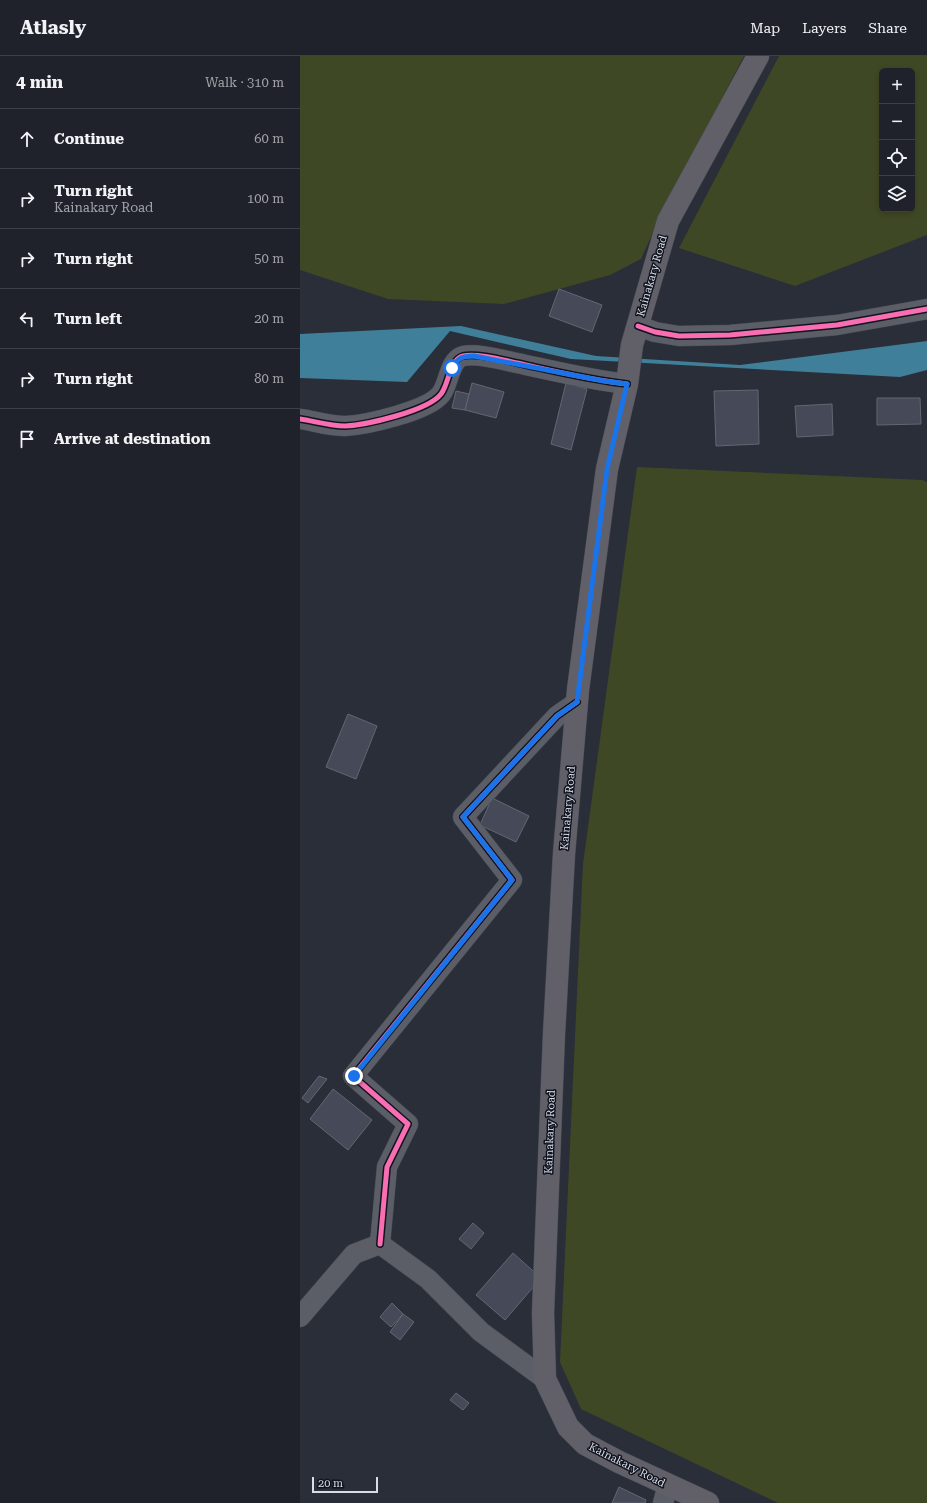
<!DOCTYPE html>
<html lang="en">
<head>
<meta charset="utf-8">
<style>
  :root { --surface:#20222b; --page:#282a33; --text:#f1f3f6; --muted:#a2a4a9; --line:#3d3f47 }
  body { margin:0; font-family:"Roboto Serif",serif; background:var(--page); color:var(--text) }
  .controls { position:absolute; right:12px; top:12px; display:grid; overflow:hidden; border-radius:6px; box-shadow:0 2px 6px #0003 }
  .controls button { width:36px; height:36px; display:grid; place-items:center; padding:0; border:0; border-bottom:1px solid var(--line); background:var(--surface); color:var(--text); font:20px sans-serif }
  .scale { position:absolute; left:12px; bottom:10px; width:66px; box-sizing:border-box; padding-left:4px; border:2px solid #d7dcea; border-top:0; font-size:11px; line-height:14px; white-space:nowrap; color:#d7dcea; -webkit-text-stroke:3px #11141d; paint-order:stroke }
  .stop { position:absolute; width:12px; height:12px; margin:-9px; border:3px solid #1a73e8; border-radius:50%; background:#fff }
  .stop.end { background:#1a73e8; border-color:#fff; box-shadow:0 1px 4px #0008 }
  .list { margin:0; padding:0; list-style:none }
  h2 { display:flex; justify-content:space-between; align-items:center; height:52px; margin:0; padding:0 16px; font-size:17px }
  h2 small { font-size:13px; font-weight:400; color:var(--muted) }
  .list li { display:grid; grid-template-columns:26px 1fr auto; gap:12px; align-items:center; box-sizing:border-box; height:60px; padding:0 16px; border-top:1px solid var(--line) }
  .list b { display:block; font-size:15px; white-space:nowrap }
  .list p { margin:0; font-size:13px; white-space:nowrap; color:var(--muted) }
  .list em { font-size:13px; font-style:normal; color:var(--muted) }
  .icon { flex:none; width:22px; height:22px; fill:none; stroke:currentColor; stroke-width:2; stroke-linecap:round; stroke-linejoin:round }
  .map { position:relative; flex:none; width:627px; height:1447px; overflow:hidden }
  header { display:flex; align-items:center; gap:24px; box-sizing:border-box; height:56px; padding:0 20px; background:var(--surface); border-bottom:1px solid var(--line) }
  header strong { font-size:19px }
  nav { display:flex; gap:22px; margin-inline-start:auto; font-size:14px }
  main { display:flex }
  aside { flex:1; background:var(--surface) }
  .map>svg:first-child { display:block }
  .green { fill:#3f4824; fill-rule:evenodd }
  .water { fill:#407f9a }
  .building { fill:#454958; stroke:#636771 }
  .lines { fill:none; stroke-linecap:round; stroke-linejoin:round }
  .minor-casing { stroke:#474b54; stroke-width:21 }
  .secondary-casing { stroke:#474b54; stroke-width:23 }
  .minor { stroke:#5b5e66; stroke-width:20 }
  .secondary { stroke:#616069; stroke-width:22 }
  .cycleway-casing { stroke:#11141d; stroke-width:8 }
  .cycleway { stroke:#f96db3; stroke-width:5 }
  .route { stroke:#1a73e8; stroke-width:5 }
  .labels { text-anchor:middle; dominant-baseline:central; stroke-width:3; stroke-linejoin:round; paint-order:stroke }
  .street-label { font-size:11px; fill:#d7dcea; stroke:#11141d }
</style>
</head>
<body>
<header>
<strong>Atlasly</strong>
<nav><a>Map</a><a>Layers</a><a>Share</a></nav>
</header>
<main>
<aside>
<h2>4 min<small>Walk · 310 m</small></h2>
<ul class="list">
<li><svg class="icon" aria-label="ahead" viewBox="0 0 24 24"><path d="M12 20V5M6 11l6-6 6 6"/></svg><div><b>Continue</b></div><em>60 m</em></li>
<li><svg class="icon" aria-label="right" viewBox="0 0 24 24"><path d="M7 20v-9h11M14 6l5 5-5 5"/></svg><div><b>Turn right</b><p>Kainakary Road</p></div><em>100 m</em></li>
<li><svg class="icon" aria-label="right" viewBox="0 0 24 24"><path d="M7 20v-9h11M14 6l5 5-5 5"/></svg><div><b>Turn right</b></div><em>50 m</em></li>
<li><svg class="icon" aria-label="left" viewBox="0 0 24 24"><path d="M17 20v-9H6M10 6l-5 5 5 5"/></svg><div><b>Turn left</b></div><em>20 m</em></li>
<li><svg class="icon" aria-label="right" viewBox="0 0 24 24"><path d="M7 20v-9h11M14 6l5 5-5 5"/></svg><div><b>Turn right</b></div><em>80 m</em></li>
<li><svg class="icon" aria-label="arrive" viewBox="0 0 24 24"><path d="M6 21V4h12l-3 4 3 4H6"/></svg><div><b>Arrive at destination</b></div></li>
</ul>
</aside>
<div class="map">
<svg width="627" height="1447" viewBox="0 0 627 1447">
  <rect width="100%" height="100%" fill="#2a2e39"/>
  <!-- green -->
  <g class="green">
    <path d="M 0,0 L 444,0 L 361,159 L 341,203 L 310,219 L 204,248 L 88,243 L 0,214 Z"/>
    <path d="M 479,0 L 627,0 L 627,179 L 495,230 L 379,192 ZM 582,15 L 612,15 L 612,153 L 582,153 Z"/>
    <path d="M 337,411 L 622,424 L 627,426 L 627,1447 L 478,1447 L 281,1353 L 260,1306 L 283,808 Z"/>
  </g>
  <!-- water -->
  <path class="water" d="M 161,270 L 296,300 L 440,309 L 627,285 L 627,314 L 600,321 L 271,303 L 150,275 L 107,326 L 0,322 L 0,278 Z"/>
  <!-- building -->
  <g class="building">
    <path d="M 259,233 L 302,249 L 292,276 L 249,260 Z"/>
    <path d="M 172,327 L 204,336 L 196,362 L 165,354 Z"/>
    <path d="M 266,327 L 287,333 L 271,394 L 251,388 Z"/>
    <path d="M 458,334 L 459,388 L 416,390 L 414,335 Z"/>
    <path d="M 156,335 L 169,338 L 165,354 L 152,352 Z"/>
    <path d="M 577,342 L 620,342 L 621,368 L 577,369 Z"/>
    <path d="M 532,348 L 533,379 L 497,381 L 495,350 Z"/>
    <path d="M 48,658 L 77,670 L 56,723 L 26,711 Z"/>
    <path d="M 192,742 L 229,760 L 216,786 L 180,769 Z"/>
    <path d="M 19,1020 L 27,1023 L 8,1047 L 2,1042 Z"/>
    <path d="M 33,1033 L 72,1064 L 48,1094 L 10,1063 Z"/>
    <path d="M 173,1167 L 184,1177 L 171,1193 L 159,1183 Z"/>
    <path d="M 213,1197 L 241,1222 L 205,1264 L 176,1239 Z"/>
    <path d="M 92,1247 L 103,1258 L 91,1271 L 80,1261 Z"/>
    <path d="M 103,1258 L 114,1266 L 100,1284 L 90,1276 Z"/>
    <path d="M 156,1337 L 169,1347 L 163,1354 L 150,1344 Z"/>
    <path d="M 319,1431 L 346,1444 L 345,1447 L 312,1447 Z"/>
  </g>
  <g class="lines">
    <!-- minor casing -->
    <g class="minor-casing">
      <g id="minor">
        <path d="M 338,270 L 355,276 L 379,280 L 430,279 L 537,269 L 627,253"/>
        <path d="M 0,363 C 14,365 30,370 45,370 C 66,369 128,355 141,338 C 149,328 149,304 163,300 C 177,297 203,304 217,307 C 254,315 290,324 327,328"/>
        <path d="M 80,1188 L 87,1111 L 108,1068 L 53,1020 L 212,824 L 163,761 L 257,660 L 277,646"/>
        <path d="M 0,1261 L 54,1198 L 80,1188 L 128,1223 L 181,1276 L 245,1323"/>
        <path d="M 363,1447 L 368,1429"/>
      </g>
    </g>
    <!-- secondary casing -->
    <g class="secondary-casing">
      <path id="secondary" d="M 408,1447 L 319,1406 L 285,1388 L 268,1371 L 245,1323 L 243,1257 L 254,978 L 264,798 L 278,634 L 307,413 L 327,328 L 332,289 L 368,165 L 458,0"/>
    </g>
    <!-- minor -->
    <use href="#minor" class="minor"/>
    <!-- secondary -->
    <use href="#secondary" class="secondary"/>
    <!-- cycleway casing -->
    <g class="cycleway-casing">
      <g id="cycleway">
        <path d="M 338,270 L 355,276 L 379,280 L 430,279 L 537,269 L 627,253"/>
        <path d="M 0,363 C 14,365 30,370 45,370 C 66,369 128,355 141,338 C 149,328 149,304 163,300 C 177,297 203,304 217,307 C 254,315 290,324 327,328"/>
        <path d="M 80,1188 L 87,1111 L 108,1068 L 53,1020 L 212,824 L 163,761 L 257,660 L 277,646"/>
      </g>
    </g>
    <!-- cycleway -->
    <use href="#cycleway" class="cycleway"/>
  </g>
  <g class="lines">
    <!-- route -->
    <path class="route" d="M 54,1020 L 212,824 L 163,761 L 257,660 L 277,646 L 307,413 L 327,328 L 304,325 L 174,300 C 162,300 158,302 152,312"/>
  </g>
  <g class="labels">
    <!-- street labels -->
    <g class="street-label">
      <text transform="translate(352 220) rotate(-74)">Kainakary Road</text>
      <text transform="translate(268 752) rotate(-85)">Kainakary Road</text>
      <text transform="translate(250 1076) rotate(-88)">Kainakary Road</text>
      <text transform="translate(327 1409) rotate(27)">Kainakary Road</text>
    </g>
  </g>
</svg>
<div class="controls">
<button>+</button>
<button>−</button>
<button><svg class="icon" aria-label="locate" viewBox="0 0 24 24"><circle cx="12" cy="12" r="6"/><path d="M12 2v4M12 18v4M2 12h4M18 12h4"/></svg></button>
<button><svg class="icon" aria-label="layers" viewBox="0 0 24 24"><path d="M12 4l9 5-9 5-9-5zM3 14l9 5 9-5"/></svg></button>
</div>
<div class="scale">20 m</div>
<div class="stop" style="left:152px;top:312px"></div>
<div class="stop end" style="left:54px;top:1020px"></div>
</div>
</main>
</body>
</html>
